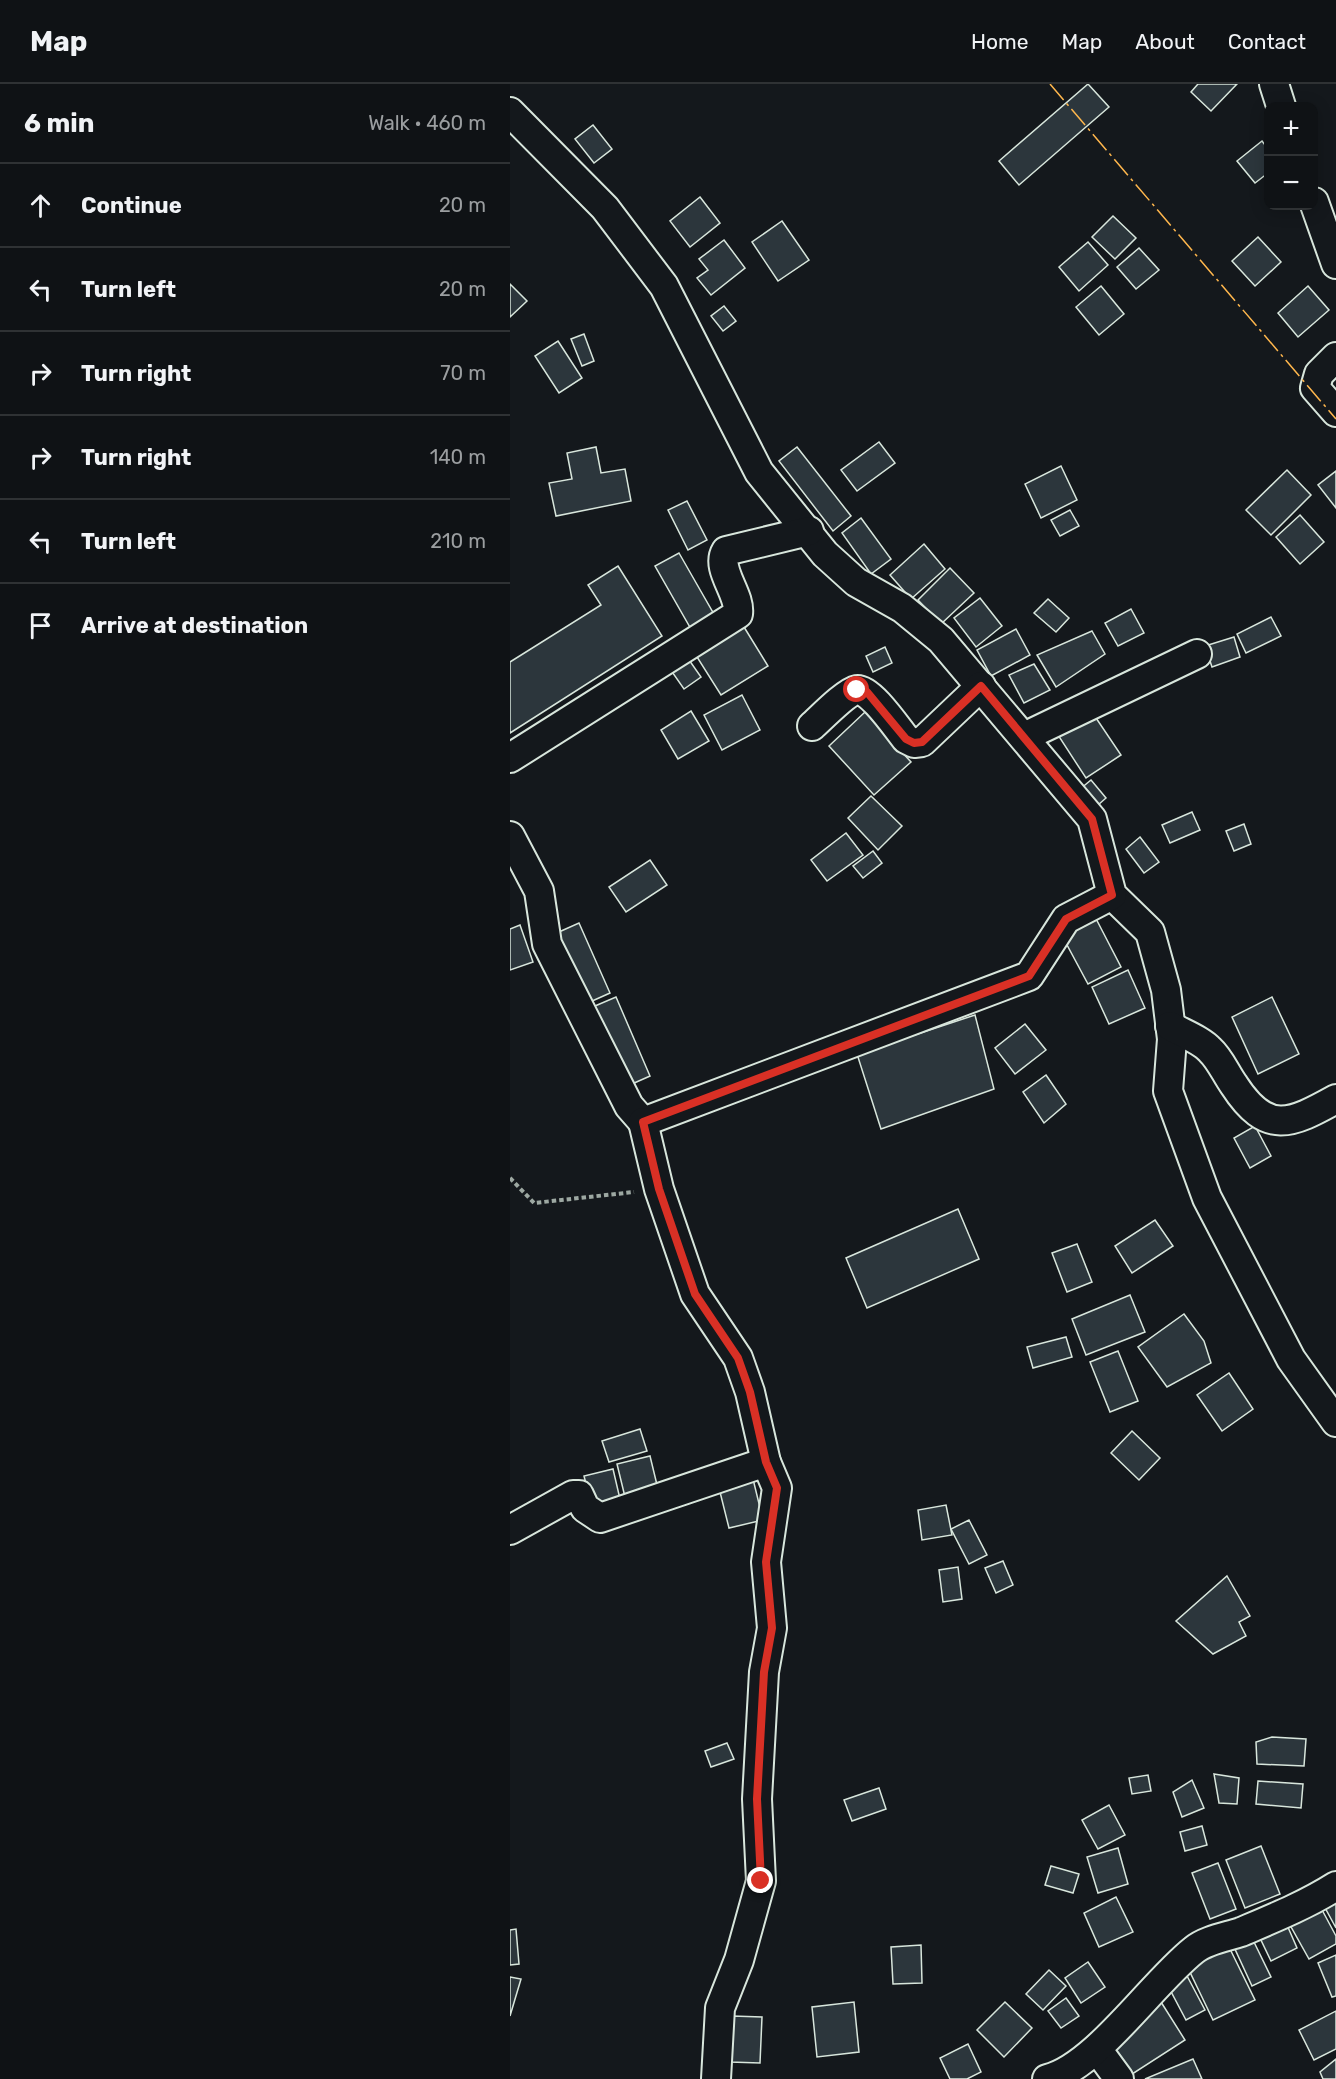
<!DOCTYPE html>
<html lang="en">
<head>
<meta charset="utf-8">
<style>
  :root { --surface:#0f1215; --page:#1d2022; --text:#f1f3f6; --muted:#9b9ea0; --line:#2f3234 }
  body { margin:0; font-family:Rubik,sans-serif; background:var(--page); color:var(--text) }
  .controls { position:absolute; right:18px; top:18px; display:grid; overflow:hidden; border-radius:12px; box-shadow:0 3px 15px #0003 }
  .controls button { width:54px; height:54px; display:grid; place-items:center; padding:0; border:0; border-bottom:2px solid var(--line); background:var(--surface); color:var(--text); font:30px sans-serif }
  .stop { position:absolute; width:18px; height:18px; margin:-14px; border:4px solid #d93025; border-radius:50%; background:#fff }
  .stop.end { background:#d93025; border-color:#fff; box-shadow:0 2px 6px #0008 }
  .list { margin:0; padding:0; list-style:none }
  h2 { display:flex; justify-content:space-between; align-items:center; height:78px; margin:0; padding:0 24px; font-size:26px }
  h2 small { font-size:20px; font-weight:400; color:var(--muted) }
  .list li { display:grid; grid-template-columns:39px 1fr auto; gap:18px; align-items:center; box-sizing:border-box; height:84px; padding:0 24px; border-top:2px solid var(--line) }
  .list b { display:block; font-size:22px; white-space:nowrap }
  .list em { font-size:20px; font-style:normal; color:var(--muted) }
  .icon { flex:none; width:33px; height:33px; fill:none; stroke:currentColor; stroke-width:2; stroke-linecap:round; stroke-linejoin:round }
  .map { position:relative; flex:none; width:826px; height:1995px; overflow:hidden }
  header { display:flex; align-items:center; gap:36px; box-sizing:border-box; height:84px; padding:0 30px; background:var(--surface); border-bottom:2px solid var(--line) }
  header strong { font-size:28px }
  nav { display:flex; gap:33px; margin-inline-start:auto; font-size:21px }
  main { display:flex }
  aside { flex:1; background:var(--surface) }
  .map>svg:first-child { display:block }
  .building { fill:#2c363c; stroke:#d8e6dc; stroke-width:1.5 }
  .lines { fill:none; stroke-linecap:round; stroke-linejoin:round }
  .minor-casing { stroke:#d8e6dc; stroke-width:32 }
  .path { stroke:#9da8a2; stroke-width:4; stroke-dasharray:4.5 3; stroke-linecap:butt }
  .minor { stroke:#14181c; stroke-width:28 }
  .power { stroke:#ffb74d; stroke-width:1.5; stroke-dasharray:21 4.5 3 4.5; stroke-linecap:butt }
  .route { stroke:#d93025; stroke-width:8 }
</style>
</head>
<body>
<header>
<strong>Map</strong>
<nav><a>Home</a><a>Map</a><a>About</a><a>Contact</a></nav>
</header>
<main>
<aside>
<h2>6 min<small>Walk · 460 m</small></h2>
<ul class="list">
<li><svg class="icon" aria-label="ahead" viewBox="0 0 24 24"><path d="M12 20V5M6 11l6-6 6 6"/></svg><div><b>Continue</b></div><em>20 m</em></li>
<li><svg class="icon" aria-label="left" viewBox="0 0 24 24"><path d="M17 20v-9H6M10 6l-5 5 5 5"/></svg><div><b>Turn left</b></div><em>20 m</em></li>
<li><svg class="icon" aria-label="right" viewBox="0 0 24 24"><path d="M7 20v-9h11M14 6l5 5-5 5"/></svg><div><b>Turn right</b></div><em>70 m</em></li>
<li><svg class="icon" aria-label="right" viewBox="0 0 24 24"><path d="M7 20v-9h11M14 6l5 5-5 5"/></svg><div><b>Turn right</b></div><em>140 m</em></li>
<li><svg class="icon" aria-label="left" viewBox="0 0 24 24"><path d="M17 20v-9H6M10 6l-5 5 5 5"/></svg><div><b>Turn left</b></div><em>210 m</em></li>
<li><svg class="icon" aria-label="arrive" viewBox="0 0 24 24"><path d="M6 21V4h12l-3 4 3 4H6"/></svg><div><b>Arrive at destination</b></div></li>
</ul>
</aside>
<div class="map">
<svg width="826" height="1995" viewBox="0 0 826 1995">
  <rect width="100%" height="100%" fill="#14181c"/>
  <!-- building -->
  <g class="building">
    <path d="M 578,0 L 599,23 L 509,101 L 489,77 Z"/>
    <path d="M 688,0 L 727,0 L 701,27 L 681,8 Z"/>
    <path d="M 83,41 L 102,65 L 84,79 L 65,55 Z"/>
    <path d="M 752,57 L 758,65 L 758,89 L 745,99 L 727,77 Z"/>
    <path d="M 190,113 L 210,139 L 180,163 L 160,137 Z"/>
    <path d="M 603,132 L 626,154 L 605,175 L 582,153 Z"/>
    <path d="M 272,137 L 299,176 L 268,197 L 242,158 Z"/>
    <path d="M 748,153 L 771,178 L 745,202 L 722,177 Z"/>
    <path d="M 214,156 L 235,184 L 201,211 L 187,194 L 198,186 L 189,175 Z"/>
    <path d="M 578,158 L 598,181 L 569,207 L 549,183 Z"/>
    <path d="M 629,164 L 649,186 L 626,205 L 607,183 Z"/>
    <path d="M 0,200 L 17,217 L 0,233 Z"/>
    <path d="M 591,202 L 614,230 L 589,251 L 566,223 Z"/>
    <path d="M 798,202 L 819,226 L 788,253 L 768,229 Z"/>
    <path d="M 214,222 L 226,237 L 213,247 L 201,232 Z"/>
    <path d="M 74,250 L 84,277 L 72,282 L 61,255 Z"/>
    <path d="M 48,257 L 72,294 L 49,309 L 25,272 Z"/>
    <path d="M 369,358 L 385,379 L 347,407 L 331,386 Z"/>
    <path d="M 86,363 L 91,389 L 115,385 L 121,417 L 46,432 L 39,399 L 62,395 L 57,369 Z"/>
    <path d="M 287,363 L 341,432 L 323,447 L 269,377 Z"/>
    <path d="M 551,382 L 567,416 L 531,434 L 515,400 Z"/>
    <path d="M 777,386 L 801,411 L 761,451 L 736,426 Z"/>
    <path d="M 826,387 L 826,424 L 808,401 Z"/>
    <path d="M 177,417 L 197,456 L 178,466 L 158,426 Z"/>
    <path d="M 560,426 L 569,442 L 550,452 L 541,436 Z"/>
    <path d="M 790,431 L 814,458 L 790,480 L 766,453 Z"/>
    <path d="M 351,434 L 381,475 L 361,490 L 332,449 Z"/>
    <path d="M 414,460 L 435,485 L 401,515 L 380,491 Z"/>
    <path d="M 169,469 L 205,532 L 181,545 L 145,482 Z"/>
    <path d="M 108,482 L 152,552 L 0,649 L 0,578 L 91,521 L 78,501 Z"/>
    <path d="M 440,484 L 464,509 L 431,540 L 408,516 Z"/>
    <path d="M 470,514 L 492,542 L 466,563 L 444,534 Z"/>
    <path d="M 538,515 L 559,534 L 546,548 L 524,529 Z"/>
    <path d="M 621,525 L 634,549 L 608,562 L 595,539 Z"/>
    <path d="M 761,533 L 771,552 L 736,569 L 727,550 Z"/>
    <path d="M 234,543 L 258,582 L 211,611 L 187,573 Z"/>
    <path d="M 506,545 L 520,571 L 481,592 L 467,566 Z"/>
    <path d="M 582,547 L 595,570 L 546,603 L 527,571 Z"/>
    <path d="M 724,553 L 730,573 L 702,583 L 695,562 Z"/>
    <path d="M 375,563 L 382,579 L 363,588 L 356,572 Z"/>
    <path d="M 177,573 L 191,593 L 174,605 L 160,585 Z"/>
    <path d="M 524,580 L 540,606 L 514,619 L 499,591 Z"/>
    <path d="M 232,611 L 250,646 L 212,666 L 194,631 Z"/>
    <path d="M 181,627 L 199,657 L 168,675 L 151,646 Z"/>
    <path d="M 355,628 L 401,678 L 364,711 L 319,662 Z"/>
    <path d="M 582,628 L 611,671 L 576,694 L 548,651 Z"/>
    <path d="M 581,696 L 596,714 L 580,728 L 564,710 Z"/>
    <path d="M 361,712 L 392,742 L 368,766 L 338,734 Z"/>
    <path d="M 682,728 L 690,746 L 660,759 L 652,741 Z"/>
    <path d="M 734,740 L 741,760 L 724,767 L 716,747 Z"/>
    <path d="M 336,749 L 353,771 L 317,797 L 301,776 Z"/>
    <path d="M 630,753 L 649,778 L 634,789 L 616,765 Z"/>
    <path d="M 363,767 L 372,779 L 353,794 L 343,782 Z"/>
    <path d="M 140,776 L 157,801 L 116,828 L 99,803 Z"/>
    <path d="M 582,827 L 611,883 L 578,900 L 549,846 Z"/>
    <path d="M 69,839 L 100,909 L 71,922 L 40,852 Z"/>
    <path d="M 10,841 L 23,878 L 0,886 L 0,845 Z"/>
    <path d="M 618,886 L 635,924 L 599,940 L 582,903 Z"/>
    <path d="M 106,913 L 140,992 L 113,1004 L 78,925 Z"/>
    <path d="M 762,913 L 789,970 L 748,990 L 722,933 Z"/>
    <path d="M 465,931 L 484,1005 L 371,1045 L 347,970 Z"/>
    <path d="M 515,940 L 536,966 L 505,990 L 485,964 Z"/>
    <path d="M 536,991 L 556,1020 L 534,1039 L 513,1008 Z"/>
    <path d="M 745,1042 L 761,1072 L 740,1084 L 724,1054 Z"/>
    <path d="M 448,1125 L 469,1175 L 357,1224 L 336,1174 Z"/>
    <path d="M 645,1136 L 663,1162 L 622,1189 L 605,1162 Z"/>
    <path d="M 567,1160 L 582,1198 L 557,1208 L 542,1169 Z"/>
    <path d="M 620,1211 L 635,1248 L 576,1271 L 562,1235 Z"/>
    <path d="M 674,1230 L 694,1257 L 701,1279 L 657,1303 L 628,1263 Z"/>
    <path d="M 556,1253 L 562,1273 L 523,1284 L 517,1263 Z"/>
    <path d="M 608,1267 L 628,1317 L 600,1328 L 580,1278 Z"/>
    <path d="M 719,1289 L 743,1325 L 712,1347 L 687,1311 Z"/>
    <path d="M 130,1345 L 137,1367 L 99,1378 L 92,1357 Z"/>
    <path d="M 622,1347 L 650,1374 L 629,1396 L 601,1369 Z"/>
    <path d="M 140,1372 L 148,1405 L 115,1413 L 107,1380 Z"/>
    <path d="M 103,1385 L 110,1415 L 82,1423 L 74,1392 Z"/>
    <path d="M 243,1395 L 253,1436 L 219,1444 L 209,1404 Z"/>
    <path d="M 436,1421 L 442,1451 L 412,1456 L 408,1426 Z"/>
    <path d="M 459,1436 L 477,1471 L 459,1480 L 441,1445 Z"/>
    <path d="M 493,1477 L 503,1501 L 486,1509 L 475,1484 Z"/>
    <path d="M 448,1483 L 452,1515 L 433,1518 L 429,1486 Z"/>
    <path d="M 717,1492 L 740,1532 L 729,1538 L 736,1552 L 703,1570 L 666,1537 Z"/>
    <path d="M 762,1653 L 796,1655 L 794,1682 L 747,1680 L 746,1658 Z"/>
    <path d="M 217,1659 L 224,1675 L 201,1683 L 195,1667 Z"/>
    <path d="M 704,1690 L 729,1694 L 727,1720 L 709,1719 Z"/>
    <path d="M 638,1691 L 641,1707 L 622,1710 L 619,1694 Z"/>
    <path d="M 682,1696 L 694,1724 L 672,1733 L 663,1708 Z"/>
    <path d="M 748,1697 L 793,1700 L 791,1724 L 746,1720 Z"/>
    <path d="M 369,1704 L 376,1725 L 342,1737 L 334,1716 Z"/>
    <path d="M 599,1721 L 615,1751 L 588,1765 L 572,1736 Z"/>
    <path d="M 692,1742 L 697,1761 L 675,1767 L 670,1748 Z"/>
    <path d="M 751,1762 L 770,1810 L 735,1824 L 716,1776 Z"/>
    <path d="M 608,1764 L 618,1800 L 588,1809 L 577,1773 Z"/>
    <path d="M 708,1779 L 726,1825 L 700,1835 L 682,1789 Z"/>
    <path d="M 541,1782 L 569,1790 L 563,1809 L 535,1801 Z"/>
    <path d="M 826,1812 L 826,1844 L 813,1820 Z"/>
    <path d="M 606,1813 L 623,1848 L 589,1863 L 574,1829 Z"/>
    <path d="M 811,1824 L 826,1852 L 826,1860 L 799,1875 L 780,1841 Z"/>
    <path d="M 777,1841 L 787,1864 L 761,1877 L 750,1854 Z"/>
    <path d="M 6,1845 L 9,1880 L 0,1881 L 0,1846 Z"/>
    <path d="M 742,1854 L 761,1893 L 742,1902 L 724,1863 Z"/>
    <path d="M 411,1861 L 412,1899 L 383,1900 L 381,1863 Z"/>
    <path d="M 719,1863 L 745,1916 L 703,1936 L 678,1884 Z"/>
    <path d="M 826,1871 L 826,1912 L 822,1913 L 808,1879 Z"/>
    <path d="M 578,1878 L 595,1903 L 571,1919 L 555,1894 Z"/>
    <path d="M 539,1886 L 556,1902 L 533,1926 L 516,1910 Z"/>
    <path d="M 676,1890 L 695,1926 L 676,1936 L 657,1900 Z"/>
    <path d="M 0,1893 L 11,1895 L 0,1932 Z"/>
    <path d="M 556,1914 L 569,1932 L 551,1944 L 538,1927 Z"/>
    <path d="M 344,1918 L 349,1968 L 307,1973 L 302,1923 Z"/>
    <path d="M 495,1918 L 522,1944 L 494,1973 L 467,1946 Z"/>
    <path d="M 651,1918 L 675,1956 L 616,1994 L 597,1962 Z"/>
    <path d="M 826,1927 L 826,1965 L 804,1976 L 789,1946 Z"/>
    <path d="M 222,1932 L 252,1933 L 250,1979 L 220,1978 Z"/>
    <path d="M 458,1960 L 471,1988 L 457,1995 L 440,1995 L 430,1974 Z"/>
    <path d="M 683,1975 L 692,1995 L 635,1995 Z"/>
    <path d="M 826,1975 L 826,1995 L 813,1995 L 810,1988 Z"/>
  </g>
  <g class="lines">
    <!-- minor casing -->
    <g class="minor-casing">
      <g id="minor">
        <path d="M 764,0 L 771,22"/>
        <path d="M 0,28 L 95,124 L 154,202 L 249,388 L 315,470 L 346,498 L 392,524 L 431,556 L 582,735 L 602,811 L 640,848 L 656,906 L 662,955 L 658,1007 L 697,1114 L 781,1275 L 826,1338"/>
        <path d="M 804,118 L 826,180"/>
        <path d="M 826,273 L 809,290 L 805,304 L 826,328"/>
        <path d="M 302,642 C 311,634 336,608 347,606 C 360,604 387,644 396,655 L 404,659 L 412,658 L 471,602"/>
        <path d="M 514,653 L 687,570"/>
        <path d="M 0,674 L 228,530 C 231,510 205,485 216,467 L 299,447"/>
        <path d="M 0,752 L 29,807 L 37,860 L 119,1022 L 133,1038 L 519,892 L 556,835 L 602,811"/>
        <path d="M 660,942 C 672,949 691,956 700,966 C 710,975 716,990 724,1001 C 757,1052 781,1040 826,1015"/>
        <path d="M 133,1038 L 149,1105 L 185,1210 L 228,1274 L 240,1308 L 256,1378 L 267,1404 L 256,1478 L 262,1544 L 254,1588 L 247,1715 L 251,1797 L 229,1876 L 210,1924 L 206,1995"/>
        <path d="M 0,1446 L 63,1411 L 69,1411 L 75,1424 L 90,1434 L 256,1378"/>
        <path d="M 587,1965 L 609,1995"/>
        <path d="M 537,1995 C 586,1983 642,1899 684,1866 C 696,1856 716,1853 731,1848 C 764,1834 796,1821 826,1802"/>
      </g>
    </g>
    <!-- path -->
    <path class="path" d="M 0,1094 L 24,1119 L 124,1108"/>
    <!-- minor -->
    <use href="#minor" class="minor"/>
    <!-- power -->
    <path class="power" d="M 540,0 L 826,335"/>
  </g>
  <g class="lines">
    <!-- route -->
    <path class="route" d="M 251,1797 L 247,1715 L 254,1588 L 262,1544 L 256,1478 L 267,1404 L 256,1378 L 240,1308 L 228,1274 L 185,1210 L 149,1105 L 133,1038 L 519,892 L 556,835 L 602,811 L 582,735 L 471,602 L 412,658 L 404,659 L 396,655 L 357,608 L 347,606"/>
  </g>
</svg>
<div class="controls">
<button>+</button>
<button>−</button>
</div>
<div class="stop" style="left:347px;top:606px"></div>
<div class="stop end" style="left:251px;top:1797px"></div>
</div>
</main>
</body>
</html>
